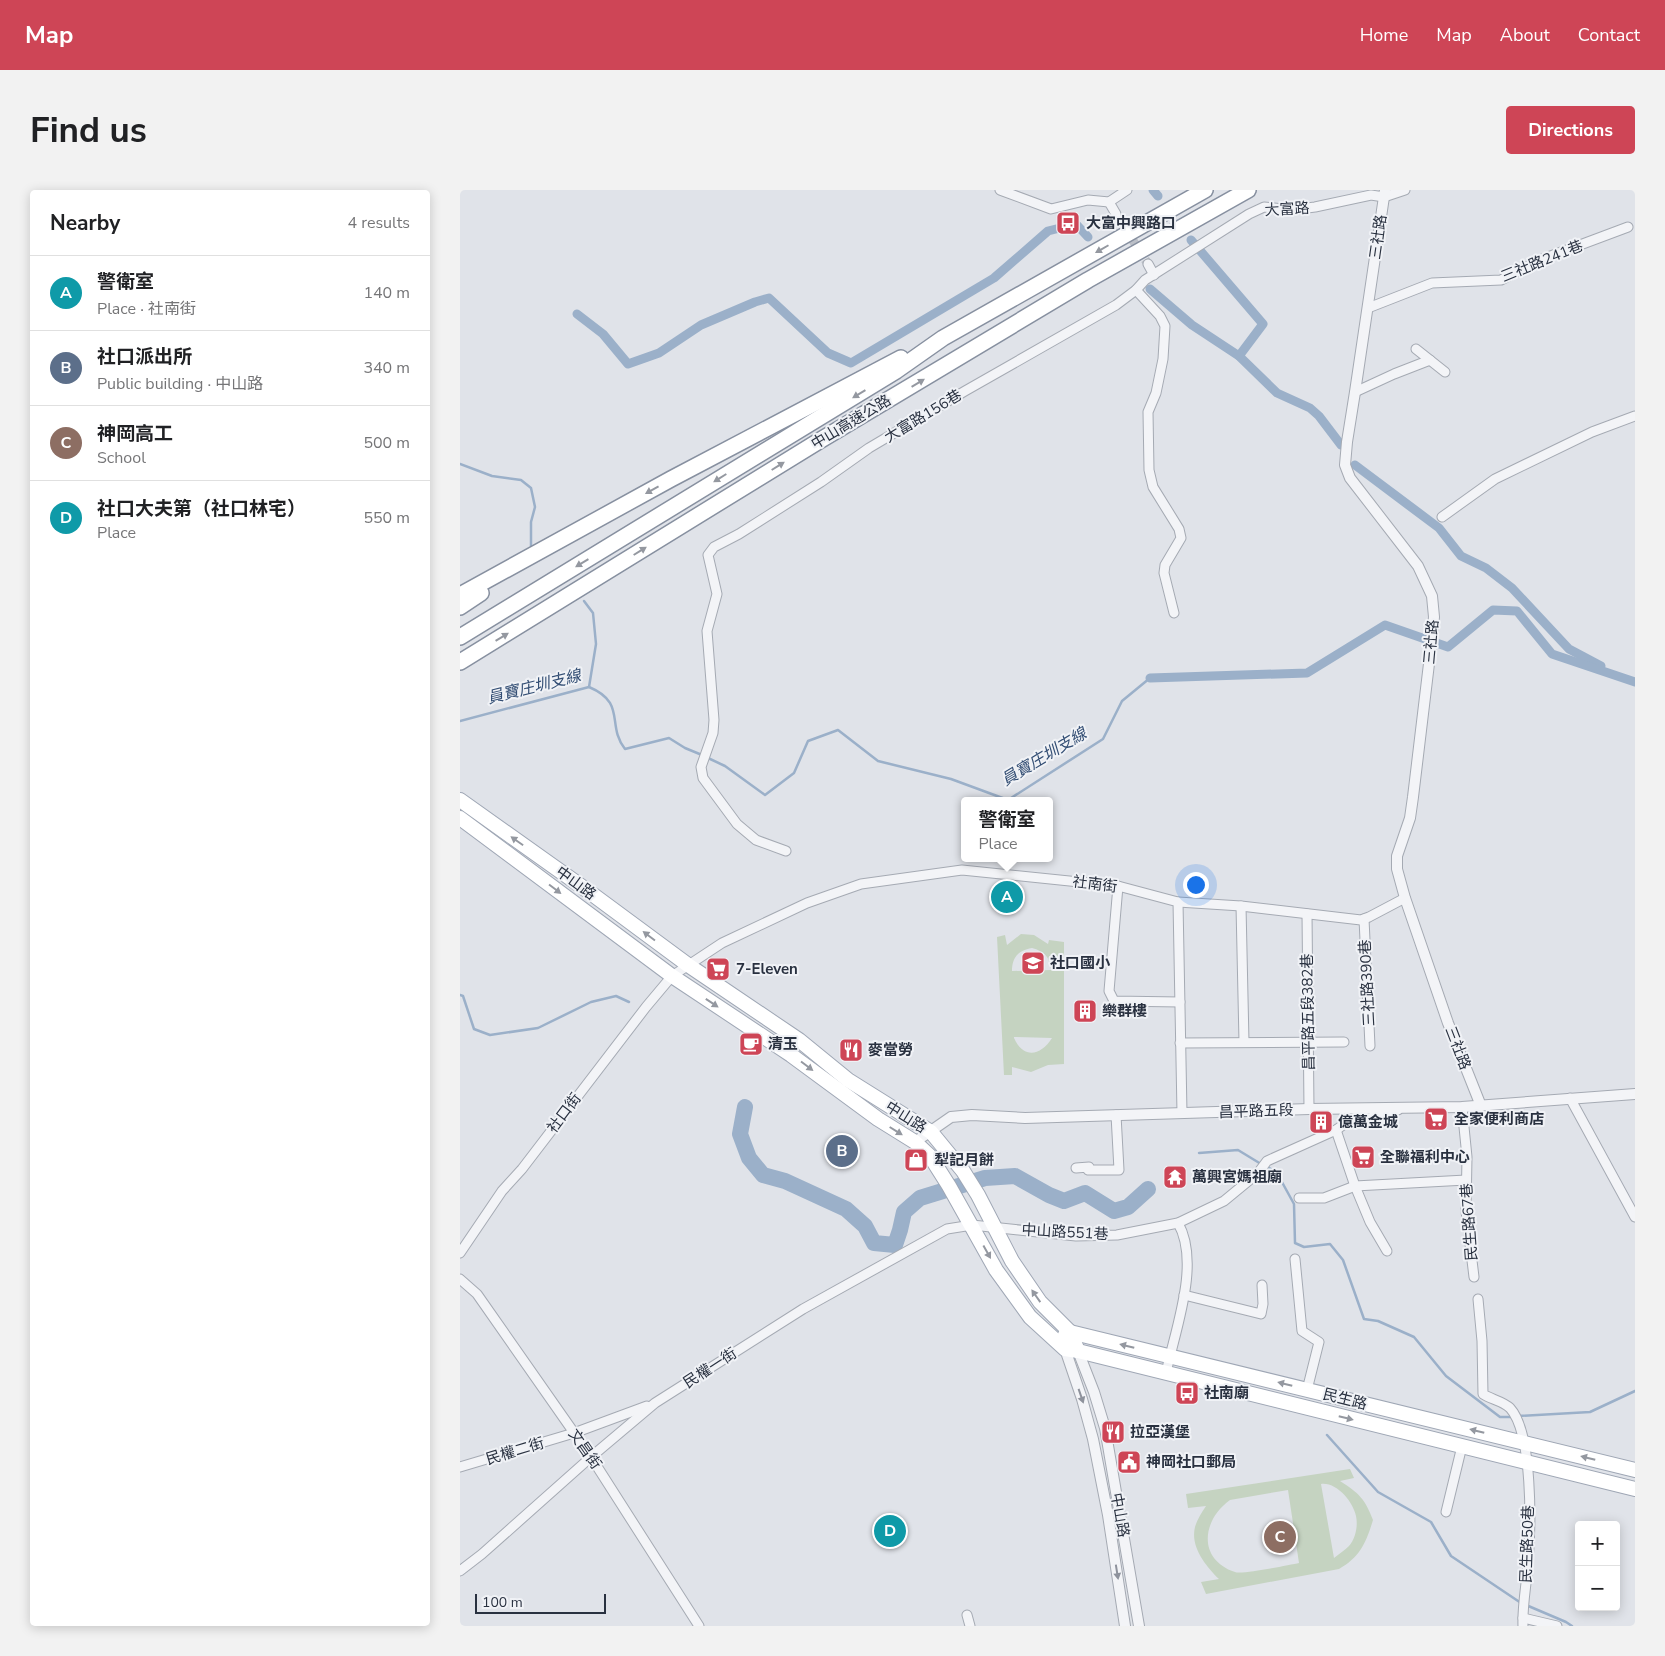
<!DOCTYPE html>
<html lang="en">
<head>
<meta charset="utf-8">
<style>
  :root { --surface:#fff; --page:#f2f2f2; --text:#202124; --muted:#757577; --line:#e0e0e0; --accent:#ce4556 }
  body { margin:0; font-family:"Nunito Sans","Noto Sans TC",sans-serif; background:var(--page); color:var(--text) }
  .controls { position:absolute; right:15px; bottom:15px; display:grid; overflow:hidden; border-radius:5px; box-shadow:0 2px 12px #0003 }
  .controls button { width:45px; height:45px; display:grid; place-items:center; padding:0; border:0; border-bottom:1px solid var(--line); background:var(--surface); color:var(--text); font:25px sans-serif }
  .scale { position:absolute; left:15px; bottom:12px; width:131px; box-sizing:border-box; padding-left:5px; border:2px solid #293140; border-top:0; font-size:14px; line-height:18px; white-space:nowrap; color:#293140; -webkit-text-stroke:4px #f0f2f6; paint-order:stroke }
  .you { position:absolute; left:735px; top:694px; width:18px; height:18px; margin:-12px; border:4px solid #fff; border-radius:50%; background:#1a73e8; box-shadow:0 0 0 8px #1a73e833 }
  .badge { display:grid; place-items:center; width:32px; height:32px; border-radius:50%; background:var(--accent); color:#fff; font-size:16px; font-weight:700 }
  .pin { position:absolute; translate:-50% -50%; border:2px solid #fff; box-shadow:0 1px 5px #0006 }
  .popup { position:absolute; left:501px; top:607px; width:92px; height:65px; box-sizing:border-box; display:grid; place-content:center; border-radius:5px; background:var(--surface); filter:drop-shadow(0 1px 4px #0005); font-size:16px; white-space:nowrap; color:var(--muted) }
  .popup b { font-size:19px; color:var(--text) }
  .popup::after { content:''; position:absolute; left:50%; top:100%; margin-left:-10px; border:10px solid transparent; border-top-color:var(--surface) }
  .list { margin:0; padding:0; list-style:none }
  h2 { display:flex; justify-content:space-between; align-items:center; height:65px; margin:0; padding:0 20px; font-size:21px }
  h2 small { font-size:16px; font-weight:400; color:var(--muted) }
  .list li { display:grid; grid-template-columns:32px 1fr auto; gap:15px; align-items:center; box-sizing:border-box; height:75px; padding:0 20px; border-top:1px solid var(--line) }
  .list b { display:block; font-size:19px; white-space:nowrap }
  .list p { margin:0; font-size:16px; white-space:nowrap; color:var(--muted) }
  .list em { font-size:16px; font-style:normal; color:var(--muted) }
  .map { position:relative; flex:none; width:1175px; height:1436px; overflow:hidden; border-radius:5px }
  header { display:flex; align-items:center; gap:30px; box-sizing:border-box; height:70px; padding:0 25px; background:var(--accent); color:#fff }
  header strong { font-size:24px }
  nav { display:flex; gap:28px; margin-inline-start:auto; font-size:18px }
  .intro { display:flex; align-items:center; justify-content:space-between; box-sizing:border-box; height:120px; padding:0 30px }
  h1 { margin:0; font-size:35px }
  .button { padding:12px 22px; border-radius:5px; background:var(--accent); color:#fff; font-size:18px; font-weight:700 }
  main { display:flex; gap:30px; padding:0 30px }
  aside { flex:1; background:var(--surface); border-radius:5px; box-shadow:0 2px 12px #0003 }
  .map>svg:first-child { display:block }
  .garden { fill:#c5d3c1; fill-rule:evenodd }
  .lines { fill:none; stroke-linecap:round; stroke-linejoin:round }
  .stream { stroke:#9bb0c9; stroke-width:2.5 }
  .canal { stroke:#9bb0c9; stroke-width:9 }
  .river { stroke:#9bb0c9; stroke-width:16 }
  .minor-tunnel { stroke:#bbbfc7; stroke-width:9; stroke-dasharray:9 4.5; stroke-linecap:butt }
  .minor-casing { stroke:#a5aab3; stroke-width:11 }
  .tertiary-casing { stroke:#a5aab3; stroke-width:12 }
  .primary-casing { stroke:#9fa7b5; stroke-width:16 }
  .motorway-casing { stroke:#8790a0; stroke-width:18 }
  .minor { stroke:#f3f4f7; stroke-width:9 }
  .tertiary { stroke:#f3f4f7; stroke-width:10 }
  .primary { stroke:#fff; stroke-width:14 }
  .motorway { stroke:#fff; stroke-width:15 }
  .oneway { fill:#9498a0 }
  .oneway2 { fill:#8e929c }
  .labels { text-anchor:middle; dominant-baseline:central; stroke-width:4; stroke-linejoin:round; paint-order:stroke }
  .street-label { font-size:15px; fill:#293140; stroke:#f0f2f6 }
  .poi-label { font-size:15px; font-weight:bold; fill:#293140; stroke:#f0f2f6; text-anchor:start }
  .water-label { font-size:16px; font-style:italic; fill:#334e74; stroke:#f0f2f6 }
</style>
</head>
<body>
<header>
<strong>Map</strong>
<nav><a>Home</a><a>Map</a><a>About</a><a>Contact</a></nav>
</header>
<div class="intro"><h1>Find us</h1><a class="button">Directions</a></div>
<main>
<aside>
<h2>Nearby<small>4 results</small></h2>
<ul class="list">
<li><span class="badge" style="background:#0f9aa8">A</span><div><b>警衛室</b><p>Place · 社南街</p></div><em>140 m</em></li>
<li><span class="badge" style="background:#5c6f8a">B</span><div><b>社口派出所</b><p>Public building · 中山路</p></div><em>340 m</em></li>
<li><span class="badge" style="background:#8d6e63">C</span><div><b>神岡高工</b><p>School</p></div><em>500 m</em></li>
<li><span class="badge" style="background:#0f9aa8">D</span><div><b>社口大夫第（社口林宅）</b><p>Place</p></div><em>550 m</em></li>
</ul>
</aside>
<div class="map">
<svg width="1175" height="1436" viewBox="0 0 1175 1436">
  <rect width="100%" height="100%" fill="#e0e3e9"/>
  <!-- garden -->
  <g class="garden">
    <path d="M 561,744 L 574,745 L 588,754 L 589,750 L 604,752 L 604,874 L 588,875 L 571,882 L 552,877 L 552,885 L 544,885 L 537,747 L 545,745 L 547,755 ZM 572,758 C 584,761 590,767 591,780 L 552,781 C 552,767 559,760 572,758 ZM 554,848 L 554,847 L 592,848 C 581,866 563,869 554,848 Z"/>
    <path d="M 890,1279 L 894,1288 L 880,1291 C 899,1303 905,1309 913,1330 C 906,1353 900,1367 879,1379 L 746,1404 L 741,1392 L 759,1389 C 746,1376 730,1357 735,1337 C 737,1330 742,1322 746,1316 L 728,1318 L 726,1304 ZM 861,1294 C 877,1292 893,1312 896,1326 C 898,1335 896,1348 889,1356 C 885,1360 879,1364 874,1368 ZM 828,1300 L 839,1373 C 829,1375 781,1385 775,1382 C 737,1369 742,1330 770,1310 Z"/>
  </g>
  <g class="lines">
    <!-- stream -->
    <g class="stream">
      <path d="M 0,274 L 32,286 L 61,290 L 71,298 L 75,317 L 71,332 L 71,356"/>
      <path d="M 124,411 L 133,423 L 136,454 L 129,497"/>
      <path d="M 0,531 L 129,497 C 167,513 146,535 165,559 L 209,548 L 225,558 L 242,565"/>
      <path d="M 248,568 L 265,576 L 305,605 L 334,583 L 348,551 L 378,540 L 418,571 L 491,589 L 548,610 L 643,549 L 662,511 L 690,488"/>
      <path d="M 0,805 L 3,806 L 14,839 L 30,845 L 78,838 L 131,812 L 156,806 L 169,812"/>
      <path d="M 739,963 L 778,960 L 801,974"/>
      <path d="M 806,976 L 817,983 L 834,1014 L 835,1053 L 844,1057 L 870,1054 L 883,1070 L 904,1129 L 918,1131 L 954,1147 L 986,1186 L 1040,1227 L 1053,1227"/>
      <path d="M 1058,1226 L 1130,1222 L 1175,1201"/>
      <path d="M 867,1245 L 918,1302 L 971,1332 L 991,1366 L 1061,1413"/>
      <path d="M 1066,1415 L 1106,1432 L 1112,1436"/>
    </g>
    <!-- canal -->
    <g class="canal">
      <path d="M 693,0 L 698,6"/>
      <path d="M 731,50 L 803,134 L 779,166"/>
      <path d="M 690,99 L 732,135 L 779,166 L 817,203 L 850,218 L 859,226 L 881,255"/>
      <path d="M 117,124 L 143,144 L 168,174 L 199,163 L 241,135 L 295,112 L 309,108 L 368,163 L 391,173 L 534,88 L 588,41 L 616,34 L 628,47"/>
      <path d="M 895,275 L 979,338 L 1001,366 L 1026,378 L 1052,398 L 1109,459 L 1141,476"/>
      <path d="M 690,488 L 847,483 L 925,435 L 988,457 L 1033,420 L 1057,421 L 1092,464 L 1175,492"/>
    </g>
    <!-- river -->
    <path class="river" d="M 285,917 L 280,944 L 289,968 L 303,985 L 325,991 L 386,1019 L 405,1036 L 414,1053 L 435,1055 L 440,1040 L 444,1022 L 460,1008 L 525,988 L 555,986 L 589,1005 L 604,1011 L 625,1003 L 654,1021 L 668,1017 L 688,999"/>
    <!-- minor-tunnel -->
    <path class="minor-tunnel" d="M 656,24 L 688,74"/>
    <!-- minor casing -->
    <g class="minor-casing">
      <g id="minor">
        <path d="M 540,0 L 591,19 L 628,10 L 649,12 L 667,0"/>
        <path d="M 649,12 L 656,24"/>
        <path d="M 688,74 L 694,85"/>
        <path d="M 676,100 L 700,126 L 705,136 L 703,169 L 696,203 L 688,222 L 689,280 L 693,297 L 719,339 L 721,348 L 705,375 L 704,383 L 714,423"/>
        <path d="M 908,118 L 972,93 L 1041,90 L 1080,70 L 1168,37"/>
        <path d="M 956,159 L 985,182"/>
        <path d="M 895,202 L 934,184 L 970,170"/>
        <path d="M 982,327 L 1035,289 L 1132,242 L 1175,226"/>
        <path d="M 326,661 L 296,650 L 277,634 L 243,588 L 241,577 L 253,543 L 254,530 L 247,441 L 257,404 L 248,365 L 254,357 L 279,344 L 361,292 L 409,258 L 505,201 L 656,115 L 676,100 L 685,90 L 789,24 L 804,17 L 832,20 L 855,17 L 911,5 L 924,7 L 945,0"/>
        <path d="M 658,696 L 649,801 L 654,811 L 720,812"/>
        <path d="M 718,712 L 781,716 L 901,730 L 909,727 L 945,708"/>
        <path d="M 781,716 L 784,852"/>
        <path d="M 847,724 L 849,919"/>
        <path d="M 904,729 L 910,856"/>
        <path d="M 720,853 L 884,852"/>
        <path d="M 1110,908 L 1175,1027"/>
        <path d="M 1002,917 L 1007,967 L 1006,1021 L 1014,1087"/>
        <path d="M 876,940 L 895,996 L 910,1032 L 927,1061"/>
        <path d="M 616,978 L 629,977 L 628,980 L 659,980 L 656,925"/>
        <path d="M 839,1008 L 864,1008 L 895,996 L 1006,990"/>
        <path d="M 0,1063 L 42,1001 L 62,979 L 186,817 L 212,786 L 262,753 L 347,713 L 401,694 L 502,680 L 658,696 L 718,712 L 722,923"/>
        <path d="M 835,1069 L 842,1141 L 859,1152 L 847,1200"/>
        <path d="M 0,1089 L 17,1104 L 131,1267 L 239,1436"/>
        <path d="M 724,1105 L 801,1124 L 803,1114 L 802,1095"/>
        <path d="M 1018,1109 L 1022,1151 L 1023,1204 C 1030,1209 1043,1211 1050,1218 C 1073,1243 1071,1337 1068,1371 C 1067,1393 1062,1415 1063,1436"/>
        <path d="M 706,1183 C 715,1140 741,1073 718,1033"/>
        <path d="M 0,1277 L 114,1243 L 187,1216"/>
        <path d="M 986,1322 L 1002,1256"/>
        <path d="M 0,1381 L 22,1364 L 131,1267 L 195,1213 L 343,1119 L 487,1039 L 512,1035 L 616,1046 L 657,1045 L 718,1033 L 764,1011 L 798,983 L 807,971 L 876,940 L 883,935 L 938,920"/>
        <path d="M 507,1425 L 510,1436"/>
        <path d="M 1063,1428 L 1097,1436"/>
      </g>
    </g>
    <!-- tertiary casing -->
    <g class="tertiary-casing">
      <g id="tertiary">
        <path d="M 925,0 L 895,202 L 887,252 L 885,275 L 890,288 L 958,376 L 972,406 L 974,427 L 971,457 L 953,607 L 950,628 L 937,666 L 937,679 L 945,708 L 988,833 L 1021,916"/>
        <path d="M 455,952 L 491,927 L 512,925 L 565,928 L 849,919 L 1002,917 L 1175,904"/>
        <path d="M 605,1159 L 622,1209 L 633,1249 L 648,1325 L 665,1436"/>
        <path d="M 618,1161 L 634,1202 L 645,1238 L 679,1436"/>
      </g>
    </g>
    <!-- primary casing -->
    <g class="primary-casing">
      <g id="primary">
        <path d="M 0,610 L 128,701 L 228,775 L 339,850 L 388,890 L 471,942 L 503,981 L 518,1005 L 552,1071 L 580,1112 L 610,1142 L 618,1161"/>
        <path d="M 0,628 L 212,786 L 331,865 L 418,929 L 455,952 L 470,966 L 489,996 L 536,1080 L 570,1127 L 605,1159 L 618,1161 L 1175,1299"/>
        <path d="M 605,1145 L 610,1142 L 1175,1280"/>
      </g>
    </g>
    <!-- motorway casing -->
    <g class="motorway-casing">
      <g id="motorway">
        <path d="M 0,405 L 211,289 L 441,168"/>
        <path d="M 0,417 L 21,403"/>
        <path d="M 0,447 L 436,181 L 483,148 L 745,0"/>
        <path d="M 0,472 L 359,251 L 628,90 L 788,0"/>
      </g>
    </g>
    <!-- minor -->
    <use href="#minor" class="minor"/>
    <!-- tertiary -->
    <use href="#tertiary" class="tertiary"/>
    <!-- primary -->
    <use href="#primary" class="primary"/>
    <!-- motorway -->
    <use href="#motorway" class="motorway"/>
  </g>
  <!-- one-way arrows -->
  <defs><path id="oneway-solid" d="M-6-.8H1V-3.2L6.5 0L1 3.2V.8H-6Z" transform="scale(1.25)"/></defs>
  <g class="oneway">
    <use href="#oneway-solid" transform="translate(642 59) rotate(150)"/>
    <use href="#oneway-solid" transform="translate(458 193) rotate(-31)"/>
    <use href="#oneway-solid" transform="translate(399 204) rotate(149)"/>
    <use href="#oneway-solid" transform="translate(318 276) rotate(-32)"/>
    <use href="#oneway-solid" transform="translate(260 288) rotate(148)"/>
    <use href="#oneway-solid" transform="translate(192 300) rotate(151)"/>
    <use href="#oneway-solid" transform="translate(180 361) rotate(-32)"/>
    <use href="#oneway-solid" transform="translate(122 373) rotate(149)"/>
    <use href="#oneway-solid" transform="translate(42 447) rotate(-31)"/>
    <use href="#oneway-solid" transform="translate(57 651) rotate(-145)"/>
    <use href="#oneway-solid" transform="translate(95 699) rotate(37)"/>
    <use href="#oneway-solid" transform="translate(189 746) rotate(-143)"/>
    <use href="#oneway-solid" transform="translate(252 813) rotate(34)"/>
    <use href="#oneway-solid" transform="translate(347 876) rotate(37)"/>
    <use href="#oneway-solid" transform="translate(436 941) rotate(32)"/>
    <use href="#oneway-solid" transform="translate(527 1062) rotate(61)"/>
    <use href="#oneway-solid" transform="translate(576 1106) rotate(-125)"/>
    <use href="#oneway-solid" transform="translate(667 1156) rotate(-166)"/>
    <use href="#oneway-solid" transform="translate(825 1194) rotate(-166)"/>
    <use href="#oneway-solid" transform="translate(886 1228) rotate(14)"/>
    <use href="#oneway-solid" transform="translate(1017 1241) rotate(-166)"/>
    <use href="#oneway-solid" transform="translate(1128 1268) rotate(-166)"/>
  </g>
  <g class="oneway2">
    <use href="#oneway-solid" transform="translate(621 1206) rotate(71)"/>
    <use href="#oneway-solid" transform="translate(657 1382) rotate(81)"/>
  </g>
  <!-- icons -->
  <defs>
    <g id="bus-square" transform="scale(1.25)"><rect x="-9" y="-9" width="18" height="18" rx="4" fill="#ce4556" stroke="#f0f2f6"/><path d="M-5-6H5V4H4V6H2V4H-2V6H-4V4H-5ZM-3.5-4V0h7V-4ZM-3.5 1.2v1.5H-2V1.2ZM2 1.2v1.5H3.5V1.2Z" fill="#fff"/></g>
    <g id="school-square" transform="scale(1.25)"><rect x="-9" y="-9" width="18" height="18" rx="4" fill="#ce4556" stroke="#f0f2f6"/><path d="M0-5L7-2L0 1L-7-2ZM-4 1L0 2.5L4 1V4Q0 6-4 4Z" fill="#fff"/></g>
    <g id="supermarket-square" transform="scale(1.25)"><rect x="-9" y="-9" width="18" height="18" rx="4" fill="#ce4556" stroke="#f0f2f6"/><path d="M-6-5.5h2.5l.6 2H6L4.5 2H-2.5L-4.4-4H-6ZM-1.5 3.2a1.3 1.3 0 1 0 .1 0ZM3 3.2a1.3 1.3 0 1 0 .1 0Z" fill="#fff"/></g>
    <g id="building-square" transform="scale(1.25)"><rect x="-9" y="-9" width="18" height="18" rx="4" fill="#ce4556" stroke="#f0f2f6"/><path d="M-4-6H4V6H1V3H-1V6H-4ZM-2.5-4.3h1.7v1.8h-1.7ZM.8-4.3h1.7v1.8H.8ZM-2.5-1h1.7V.8h-1.7ZM.8-1h1.7V.8H.8Z" fill="#fff"/></g>
    <g id="cafe-square" transform="scale(1.25)"><rect x="-9" y="-9" width="18" height="18" rx="4" fill="#ce4556" stroke="#f0f2f6"/><path d="M-5.5-4.5H6V0H3Q3 3.5 0 3.5H-2.5Q-5.5 3.5-5.5 0ZM3-3.2v2h1.7v-2ZM-6 4.5H4V6H-6Z" fill="#fff"/></g>
    <g id="restaurant-square" transform="scale(1.25)"><rect x="-9" y="-9" width="18" height="18" rx="4" fill="#ce4556" stroke="#f0f2f6"/><path d="M-5-6h1v4h1v-4h1v4h1v-4h1v5L-1.5 .5V6h-2V.5L-5-1ZM5-6V6H3V1.5H1.5Q1.5-4 5-6Z" fill="#fff"/></g>
    <g id="shop-square" transform="scale(1.25)"><rect x="-9" y="-9" width="18" height="18" rx="4" fill="#ce4556" stroke="#f0f2f6"/><path d="M-5-2.5h2.3a2.7 3.5 0 0 1 5.4 0H5L5.5 6h-11ZM-1.5-2.5h3a1.5 2.3 0 0 0-3 0Z" fill="#fff"/></g>
    <g id="temple-square" transform="scale(1.25)"><rect x="-9" y="-9" width="18" height="18" rx="4" fill="#ce4556" stroke="#f0f2f6"/><path d="M0-6L5-2H3V0L6.5 2.5H4V6H1.5V3h-3V6H-4V2.5H-6.5L-3 0V-2H-5Z" fill="#fff"/></g>
    <g id="civic-square" transform="scale(1.25)"><rect x="-9" y="-9" width="18" height="18" rx="4" fill="#ce4556" stroke="#f0f2f6"/><path d="M-.6-6.5H3V-4.5H.6V-3L4-1V1h2V6H-6V1h2V-1L-.6-3ZM-1.2 2.5V6h2.4V2.5Z" fill="#fff"/></g>
  </defs>
  <g fill-rule="evenodd">
    <use href="#bus-square" x="608" y="33"/>
    <use href="#school-square" x="573" y="773"/>
    <use href="#supermarket-square" x="258" y="779"/>
    <use href="#building-square" x="625" y="821"/>
    <use href="#cafe-square" x="291" y="854"/>
    <use href="#restaurant-square" x="391" y="860"/>
    <use href="#supermarket-square" x="976" y="929"/>
    <use href="#building-square" x="861" y="932"/>
    <use href="#supermarket-square" x="903" y="967"/>
    <use href="#shop-square" x="456" y="970"/>
    <use href="#temple-square" x="715" y="987"/>
    <use href="#bus-square" x="727" y="1203"/>
    <use href="#restaurant-square" x="653" y="1242"/>
    <use href="#civic-square" x="669" y="1272"/>
  </g>
  <g class="labels">
    <!-- street labels -->
    <g class="street-label">
      <text transform="translate(827 19) rotate(-3)">大富路</text>
      <text transform="translate(918 47) rotate(-82)">三社路</text>
      <text transform="translate(1082 71) rotate(-22)">三社路241巷</text>
      <text transform="translate(463 226) rotate(-31)">大富路156巷</text>
      <text transform="translate(391 232) rotate(-31)">中山高速公路</text>
      <text transform="translate(971 452) rotate(-85)">三社路</text>
      <text transform="translate(116 693) rotate(36)">中山路</text>
      <text transform="translate(635 694) rotate(7)">社南街</text>
      <text transform="translate(907 793) rotate(-93)">三社路390巷</text>
      <text transform="translate(848 822) rotate(-91)">昌平路五段382巷</text>
      <text transform="translate(998 858) rotate(69)">三社路</text>
      <text transform="translate(796 921) rotate(-2)">昌平路五段</text>
      <text transform="translate(104 923) rotate(-53)">社口街</text>
      <text transform="translate(446 927) rotate(32)">中山路</text>
      <text transform="translate(1009 1032) rotate(-94)">民生路67巷</text>
      <text transform="translate(605 1042) rotate(3)">中山路551巷</text>
      <text transform="translate(250 1178) rotate(-33)">民權一街</text>
      <text transform="translate(885 1209) rotate(14)">民生路</text>
      <text transform="translate(125 1259) rotate(55)">文昌街</text>
      <text transform="translate(55 1261) rotate(-17)">民權二街</text>
      <text transform="translate(660 1325) rotate(80)">中山路</text>
      <text transform="translate(1067 1354) rotate(-88)">民生路50巷</text>
    </g>
    <!-- poi labels -->
    <g class="poi-label">
      <text x="626" y="33">大富中興路口</text>
      <text x="590" y="773">社口國小</text>
      <text x="276" y="779">7-Eleven</text>
      <text x="642" y="821">樂群樓</text>
      <text x="308" y="854">清玉</text>
      <text x="408" y="860">麥當勞</text>
      <text x="994" y="929">全家便利商店</text>
      <text x="878" y="932">億萬金城</text>
      <text x="920" y="967">全聯福利中心</text>
      <text x="474" y="970">犁記月餅</text>
      <text x="732" y="987">萬興宮媽祖廟</text>
      <text x="744" y="1203">社南廟</text>
      <text x="670" y="1242">拉亞漢堡</text>
      <text x="686" y="1272">神岡社口郵局</text>
    </g>
    <!-- water labels -->
    <g class="water-label">
      <text transform="translate(74 497) rotate(-14)">員寶庄圳支線</text>
      <text transform="translate(584 567) rotate(-31)">員寶庄圳支線</text>
    </g>
  </g>
</svg>
<div class="controls">
<button>+</button>
<button>−</button>
</div>
<div class="scale">100 m</div>
<div class="you"></div>
<div class="pin badge" style="left:547px;top:707px;background:#0f9aa8">A</div>
<div class="popup"><b>警衛室</b>Place</div>
<div class="pin badge" style="left:382px;top:961px;background:#5c6f8a">B</div>
<div class="pin badge" style="left:820px;top:1347px;background:#8d6e63">C</div>
<div class="pin badge" style="left:430px;top:1341px;background:#0f9aa8">D</div>
</div>
</main>
</body>
</html>
